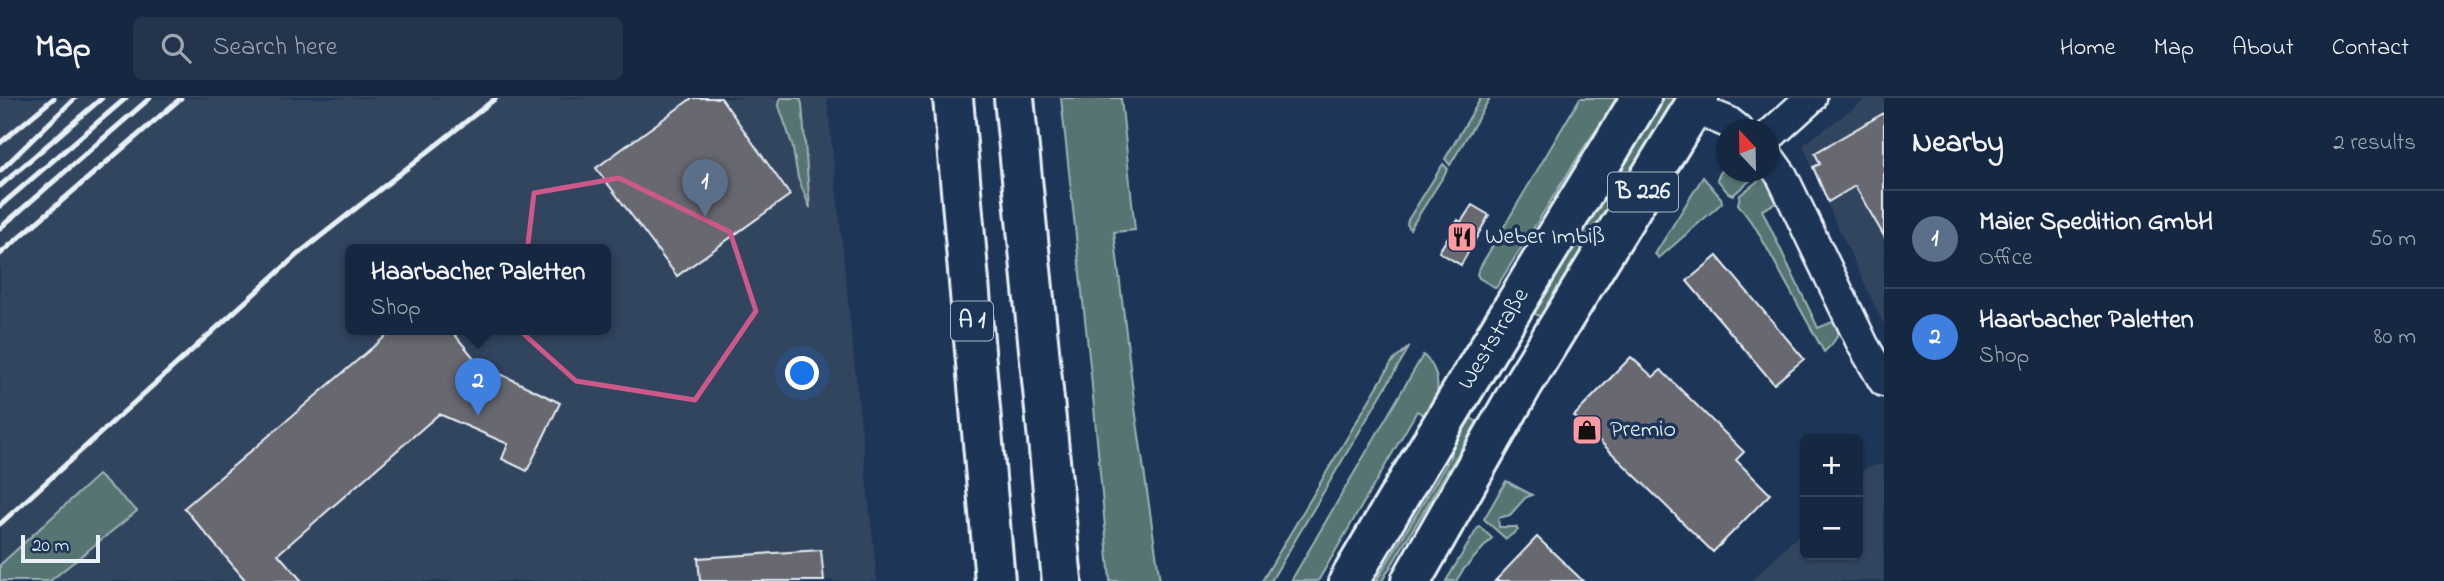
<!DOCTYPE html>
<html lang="en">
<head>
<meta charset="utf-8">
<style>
  :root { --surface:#162841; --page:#23344c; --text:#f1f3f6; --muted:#9ea6b1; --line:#35445a; --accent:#ff9aa2 }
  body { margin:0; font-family:"Indie Flower",sans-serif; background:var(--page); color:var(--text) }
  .controls { position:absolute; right:21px; bottom:21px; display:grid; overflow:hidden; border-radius:10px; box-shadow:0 2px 5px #0004 }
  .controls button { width:63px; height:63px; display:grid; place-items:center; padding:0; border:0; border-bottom:2px solid var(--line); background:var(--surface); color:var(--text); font:35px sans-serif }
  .compass { position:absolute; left:1716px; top:21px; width:63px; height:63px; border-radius:50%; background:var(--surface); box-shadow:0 2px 5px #0004; rotate:338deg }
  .scale { position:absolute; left:21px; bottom:18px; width:79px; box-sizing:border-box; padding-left:7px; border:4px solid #e8f1f8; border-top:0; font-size:19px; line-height:24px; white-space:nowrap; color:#e8f1f8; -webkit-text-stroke:5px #1d3557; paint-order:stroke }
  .you { position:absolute; left:803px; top:276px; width:24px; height:24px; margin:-18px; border:5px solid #fff; border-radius:50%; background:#1a73e8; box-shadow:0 0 0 10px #1a73e833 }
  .badge { display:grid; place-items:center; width:46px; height:46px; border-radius:50%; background:var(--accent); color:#fff; font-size:23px; font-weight:700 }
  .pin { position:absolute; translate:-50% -58px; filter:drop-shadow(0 2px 4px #0008) }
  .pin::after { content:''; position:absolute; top:37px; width:24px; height:21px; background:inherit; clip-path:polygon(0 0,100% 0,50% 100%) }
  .popup { position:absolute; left:345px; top:146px; width:266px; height:91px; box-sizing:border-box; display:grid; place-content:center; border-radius:10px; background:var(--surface); filter:drop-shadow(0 2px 5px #0005); font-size:23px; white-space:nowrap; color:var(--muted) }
  .popup b { font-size:26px; color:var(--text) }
  .popup::after { content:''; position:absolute; left:50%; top:100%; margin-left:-14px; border:14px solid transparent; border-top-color:var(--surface) }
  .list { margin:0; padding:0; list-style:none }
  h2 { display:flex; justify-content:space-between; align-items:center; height:91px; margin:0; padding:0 28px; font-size:30px }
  h2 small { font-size:23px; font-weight:400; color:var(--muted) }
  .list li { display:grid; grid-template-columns:46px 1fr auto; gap:21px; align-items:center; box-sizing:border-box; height:98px; padding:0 28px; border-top:2px solid var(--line) }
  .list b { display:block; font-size:26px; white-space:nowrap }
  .list p { margin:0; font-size:23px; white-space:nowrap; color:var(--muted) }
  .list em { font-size:23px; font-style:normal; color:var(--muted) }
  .icon { flex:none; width:38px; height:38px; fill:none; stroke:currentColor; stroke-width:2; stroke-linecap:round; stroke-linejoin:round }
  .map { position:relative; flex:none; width:1884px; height:483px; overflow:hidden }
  header { display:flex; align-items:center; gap:42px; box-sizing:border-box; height:98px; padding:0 35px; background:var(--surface); border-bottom:2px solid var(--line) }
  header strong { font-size:33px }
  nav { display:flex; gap:38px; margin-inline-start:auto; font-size:24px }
  .search { width:490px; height:63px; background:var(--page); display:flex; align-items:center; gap:18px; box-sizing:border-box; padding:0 24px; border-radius:10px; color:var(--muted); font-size:26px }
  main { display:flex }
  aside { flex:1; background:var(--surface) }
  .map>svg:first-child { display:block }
  .built { fill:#33445f; fill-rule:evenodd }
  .green { fill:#567472; stroke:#9fb2b5; stroke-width:2 }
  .building { fill:#676771; stroke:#e8f1f8; stroke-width:2 }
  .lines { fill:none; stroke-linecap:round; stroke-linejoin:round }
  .street-casing { stroke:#e8f1f8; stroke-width:35 }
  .primary-casing { stroke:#e8f1f8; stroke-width:44 }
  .highway-casing { stroke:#e8f1f8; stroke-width:44 }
  .street { stroke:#1d3557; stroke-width:30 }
  .primary { stroke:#1d3557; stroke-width:38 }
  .highway { stroke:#1d3557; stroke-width:38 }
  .rail { stroke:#e8f1f8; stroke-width:5 }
  .marked { fill:none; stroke:#cd598a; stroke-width:5; stroke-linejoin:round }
  .labels { text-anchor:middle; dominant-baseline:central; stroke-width:7; stroke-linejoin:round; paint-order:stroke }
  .shield { fill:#1d3557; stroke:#abb9c8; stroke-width:2 }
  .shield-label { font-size:23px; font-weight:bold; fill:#e8f1f8 }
  .poi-label { font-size:24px; fill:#e8f1f8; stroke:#1d3557; text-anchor:start }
  .street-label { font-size:24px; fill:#e8f1f8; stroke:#1d3557 }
</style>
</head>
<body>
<header>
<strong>Map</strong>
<div class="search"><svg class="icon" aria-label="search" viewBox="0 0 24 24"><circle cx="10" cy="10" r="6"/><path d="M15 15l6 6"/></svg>Search here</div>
<nav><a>Home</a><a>Map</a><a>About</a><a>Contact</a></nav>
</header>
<main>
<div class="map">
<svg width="1884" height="483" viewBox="0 0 1884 483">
  <rect width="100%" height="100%" fill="#1d3557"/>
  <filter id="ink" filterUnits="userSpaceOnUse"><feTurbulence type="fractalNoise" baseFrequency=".0143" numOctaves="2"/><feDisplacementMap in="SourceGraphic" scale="14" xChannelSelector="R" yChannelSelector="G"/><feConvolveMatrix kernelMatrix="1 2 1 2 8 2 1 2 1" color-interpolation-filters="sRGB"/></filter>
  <g filter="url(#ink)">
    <!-- built -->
    <g class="built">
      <path d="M 0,0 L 827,0 L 877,483 L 50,483 L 137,413 L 98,377 L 0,467 ZM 350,152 L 606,152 L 606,232 L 350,232 Z"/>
      <path d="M 1867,0 L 1884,1 L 1884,227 L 1829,110 L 1803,47 Z"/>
      <path d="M 1884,366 L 1884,483 L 1751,483 L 1805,430 L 1805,457 L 1858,457 L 1858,378 L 1867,369 Z"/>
    </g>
    <!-- green -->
    <g class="green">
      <path d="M 780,0 L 800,0 L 802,6 L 810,110 L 798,80 L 792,46 L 779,8 Z"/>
      <path d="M 1061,0 L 1121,0 L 1135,132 L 1114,134 L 1135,310 L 1160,483 L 1110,483 L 1091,277 Z"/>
      <path d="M 1481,0 L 1490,0 L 1450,67 L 1445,61 Z"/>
      <path d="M 1580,0 L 1619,0 L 1587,45 L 1496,190 L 1479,180 L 1477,176 L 1479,171 Z"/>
      <path d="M 1659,0 L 1681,0 L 1547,223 L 1529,212 Z"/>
      <path d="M 1726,65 L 1727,74 L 1760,74 L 1733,97 L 1728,95 L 1717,81 Z"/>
      <path d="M 1443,66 L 1448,71 L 1410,131 L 1407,126 L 1408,122 Z"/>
      <path d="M 1703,79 L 1721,100 L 1722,105 L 1659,160 L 1655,156 Z"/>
      <path d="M 1763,79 L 1780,103 L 1762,112 L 1818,230 L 1837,222 C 1842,236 1834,245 1824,254 L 1757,132 L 1738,106 L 1740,97 Z"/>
      <path d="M 1410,248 L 1271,483 L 1262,483 L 1392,264 Z"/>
      <path d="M 1423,257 C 1442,273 1441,300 1428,319 L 1417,313 L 1318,483 L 1291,483 Z"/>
      <path d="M 1462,314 L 1477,324 L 1382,483 L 1376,483 L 1450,360 L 1454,335 Z"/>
      <path d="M 98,377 L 137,413 L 50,483 L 0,483 L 0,467 Z"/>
      <path d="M 1506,383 L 1532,397 L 1525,400 L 1510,417 L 1498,420 L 1499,429 L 1516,429 L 1518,432 L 1506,441 L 1484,421 Z"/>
      <path d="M 1479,428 L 1492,440 L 1463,472 L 1456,483 L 1446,483 Z"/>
    </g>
    <!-- building -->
    <g class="building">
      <path d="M 692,0 L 721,0 L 790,97 L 677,178 L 596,70 Z"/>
      <path d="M 1884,15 L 1884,138 L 1855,88 L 1828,104 L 1813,69 L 1820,66 L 1815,55 Z"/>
      <path d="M 1472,107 L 1489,117 L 1461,167 L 1439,154 L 1458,122 L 1461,124 Z"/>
      <path d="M 1717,158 L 1804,261 L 1774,286 L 1687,183 Z"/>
      <path d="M 393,232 L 451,232 L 478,265 L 560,305 L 527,373 L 502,361 L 508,346 L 439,316 L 278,456 L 302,483 L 246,483 L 184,410 Z"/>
      <path d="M 1631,259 L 1653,279 L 1661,272 L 1744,354 L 1736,362 L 1770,396 L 1713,454 L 1574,318 Z"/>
      <path d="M 1537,439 L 1583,483 L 1495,483 Z"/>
      <path d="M 821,452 L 824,483 L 700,483 L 698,460 Z"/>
    </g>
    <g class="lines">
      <!-- street casing -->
      <g class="street-casing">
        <g id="street">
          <path d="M 1693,10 L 1728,24 L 1738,32"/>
          <path d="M 1769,38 L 1811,0"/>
          <path d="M 1769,60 L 1782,78 L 1863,247 L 1884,283"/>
        </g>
      </g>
      <!-- primary casing -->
      <g class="primary-casing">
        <g id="primary">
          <path id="s1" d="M 1349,483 C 1444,321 1543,161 1641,0"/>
          <path d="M 1411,483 L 1523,286 L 1699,0"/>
        </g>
      </g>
      <!-- highway casing -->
      <g class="highway-casing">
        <g id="highway">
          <path d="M 953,0 L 995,483"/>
          <path d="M 1014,0 L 1062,483"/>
        </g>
      </g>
      <!-- street -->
      <use href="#street" class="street"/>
      <!-- primary -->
      <use href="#primary" class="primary"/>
      <!-- highway -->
      <use href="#highway" class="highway"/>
      <!-- rail -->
      <g class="rail">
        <path d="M 0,45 L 54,0"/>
        <path d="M 0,73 L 75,0"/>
        <path d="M 0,88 L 102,0"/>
        <path d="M 0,108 L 126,0"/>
        <path d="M 0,130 L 150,0"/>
        <path d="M 0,156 L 181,0"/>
        <path d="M 0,426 L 298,156 L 496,0"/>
      </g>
    </g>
  </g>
  <!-- marked area -->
  <path class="marked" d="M 619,80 L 730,134 L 756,213 L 695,302 L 576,283 L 518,231 L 534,95 Z"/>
  <!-- icons -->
  <defs>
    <g id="restaurant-square" transform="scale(1.575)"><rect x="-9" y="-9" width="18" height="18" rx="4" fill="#ff9aa2" stroke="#1d3557"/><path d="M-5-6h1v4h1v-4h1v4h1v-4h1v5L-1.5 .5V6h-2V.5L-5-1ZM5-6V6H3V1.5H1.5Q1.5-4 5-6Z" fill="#111"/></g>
    <g id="shop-square" transform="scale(1.575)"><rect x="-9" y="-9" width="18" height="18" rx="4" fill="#ff9aa2" stroke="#1d3557"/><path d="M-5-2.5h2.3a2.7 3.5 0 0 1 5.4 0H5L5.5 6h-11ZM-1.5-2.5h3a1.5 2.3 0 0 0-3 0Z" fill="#111"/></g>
  </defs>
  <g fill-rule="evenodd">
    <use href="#restaurant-square" x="1462" y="139"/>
    <use href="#shop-square" x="1587" y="332"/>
  </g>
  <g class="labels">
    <!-- shield labels -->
    <g class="shield">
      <rect x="1608" y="74.5" width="70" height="39" rx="5"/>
      <rect x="951" y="203.5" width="42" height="39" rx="5"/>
    </g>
    <g class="shield-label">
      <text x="1643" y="94">B 226</text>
      <text x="972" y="223">A 1</text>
    </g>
    <!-- poi labels -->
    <g class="poi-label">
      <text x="1485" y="139">Weber Imbiß</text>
      <text x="1610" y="332">Premio</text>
    </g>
    <!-- street labels -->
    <g class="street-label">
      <text stroke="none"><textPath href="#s1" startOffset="282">Weststraße</textPath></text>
    </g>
  </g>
</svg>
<div class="controls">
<button>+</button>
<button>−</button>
</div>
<svg class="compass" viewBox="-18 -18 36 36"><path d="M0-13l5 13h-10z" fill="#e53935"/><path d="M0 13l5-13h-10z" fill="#9ea6b1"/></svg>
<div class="scale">20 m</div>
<div class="you"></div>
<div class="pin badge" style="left:705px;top:119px;background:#5c6f8a">1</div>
<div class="pin badge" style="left:478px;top:318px;background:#3f7fe0">2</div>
<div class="popup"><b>Haarbacher Paletten</b>Shop</div>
</div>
<aside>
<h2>Nearby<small>2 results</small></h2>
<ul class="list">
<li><span class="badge" style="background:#5c6f8a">1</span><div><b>Maier Spedition GmbH</b><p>Office</p></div><em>50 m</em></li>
<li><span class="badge" style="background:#3f7fe0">2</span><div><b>Haarbacher Paletten</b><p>Shop</p></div><em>80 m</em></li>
</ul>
</aside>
</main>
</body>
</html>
